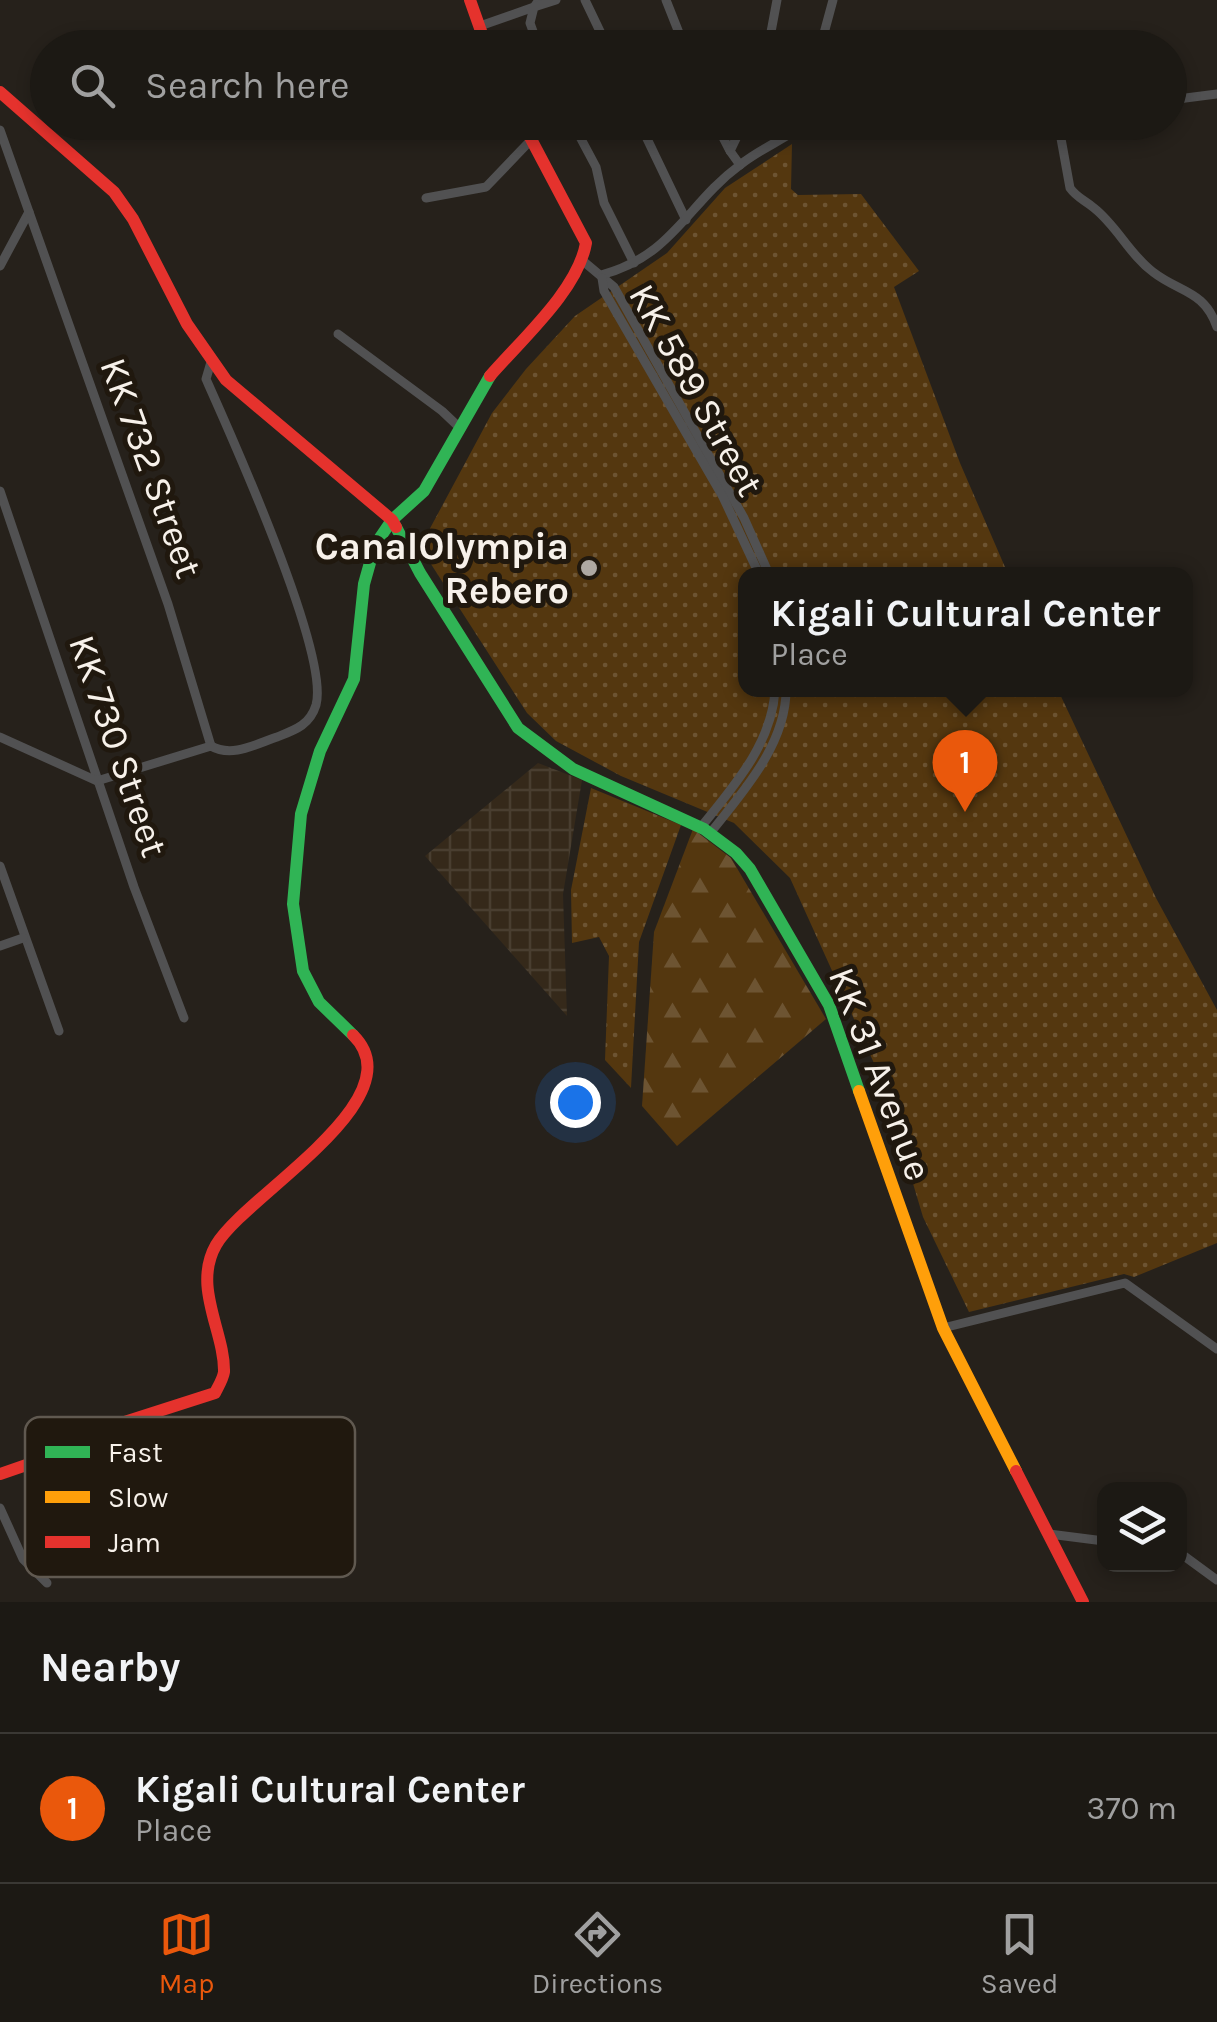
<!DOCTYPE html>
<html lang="en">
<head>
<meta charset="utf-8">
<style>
  :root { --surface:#1c1914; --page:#292622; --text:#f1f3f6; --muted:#a0a0a0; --line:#3a3834; --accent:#ea580c }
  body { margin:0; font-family:Karla,sans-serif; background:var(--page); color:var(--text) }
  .controls { position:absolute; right:30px; bottom:30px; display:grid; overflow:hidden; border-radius:20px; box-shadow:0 5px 15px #0003 }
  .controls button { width:90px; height:90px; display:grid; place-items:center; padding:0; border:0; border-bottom:2px solid var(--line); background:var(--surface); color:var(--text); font:50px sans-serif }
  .you { position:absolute; left:575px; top:1102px; width:35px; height:35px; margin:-25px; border:8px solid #fff; border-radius:50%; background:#1a73e8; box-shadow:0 0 0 15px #1a73e833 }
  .badge { display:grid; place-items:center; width:65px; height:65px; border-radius:50%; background:var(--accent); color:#fff; font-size:32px; font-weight:700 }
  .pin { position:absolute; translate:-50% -82px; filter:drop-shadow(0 2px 5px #0008) }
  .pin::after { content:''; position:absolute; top:52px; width:35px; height:30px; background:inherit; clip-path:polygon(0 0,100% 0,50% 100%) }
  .popup { position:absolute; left:738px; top:567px; width:455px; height:130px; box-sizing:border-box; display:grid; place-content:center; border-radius:20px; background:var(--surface); filter:drop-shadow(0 2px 8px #0005); font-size:32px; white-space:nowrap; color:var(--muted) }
  .popup b { font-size:38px; color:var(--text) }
  .popup::after { content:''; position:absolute; left:50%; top:100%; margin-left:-20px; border:20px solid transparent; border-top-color:var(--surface) }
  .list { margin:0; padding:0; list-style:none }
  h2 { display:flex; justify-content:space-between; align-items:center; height:130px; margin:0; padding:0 40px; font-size:42px }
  h2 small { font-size:32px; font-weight:400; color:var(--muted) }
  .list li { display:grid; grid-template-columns:65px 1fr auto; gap:30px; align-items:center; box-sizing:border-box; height:150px; padding:0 40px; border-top:2px solid var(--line) }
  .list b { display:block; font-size:38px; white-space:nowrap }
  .list p { margin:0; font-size:32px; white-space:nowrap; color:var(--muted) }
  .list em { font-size:32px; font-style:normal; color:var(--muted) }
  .icon { flex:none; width:55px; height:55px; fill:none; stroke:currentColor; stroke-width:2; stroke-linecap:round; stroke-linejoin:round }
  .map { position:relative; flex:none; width:1217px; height:1602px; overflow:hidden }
  .search { position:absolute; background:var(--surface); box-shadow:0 5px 15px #0003; left:30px; right:30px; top:30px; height:110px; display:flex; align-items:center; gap:25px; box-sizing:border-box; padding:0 35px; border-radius:55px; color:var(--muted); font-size:38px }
  .sheet { height:280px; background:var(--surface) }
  nav { display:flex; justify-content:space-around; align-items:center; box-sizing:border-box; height:140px; border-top:2px solid var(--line); background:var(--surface); font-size:28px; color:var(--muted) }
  nav a { display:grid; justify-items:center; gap:5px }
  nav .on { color:var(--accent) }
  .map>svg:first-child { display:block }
  .industrial { fill:url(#industrial-grid) }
  .forest { fill:url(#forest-firs) }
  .park { fill:url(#park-dots) }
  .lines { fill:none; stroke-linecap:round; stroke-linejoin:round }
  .street { stroke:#515152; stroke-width:9 }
  .fast { stroke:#30b455; stroke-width:12 }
  .slow { stroke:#ff9f0a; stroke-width:12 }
  .jam { stroke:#e5322d; stroke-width:12 }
  .poi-dot { fill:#aea8a2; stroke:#20180e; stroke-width:4 }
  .labels { text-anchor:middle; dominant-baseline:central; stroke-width:10; stroke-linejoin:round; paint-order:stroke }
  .street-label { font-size:38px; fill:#f7f1ea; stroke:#20180e }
  .poi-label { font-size:38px; font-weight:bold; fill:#f7f1ea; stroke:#20180e; text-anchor:end }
  .key { fill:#20180e; stroke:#605950; stroke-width:2.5 }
  .key-label { font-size:28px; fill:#f7f1ea }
</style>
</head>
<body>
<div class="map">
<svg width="1217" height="1602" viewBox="0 0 1217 1602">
  <defs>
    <pattern id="industrial-grid" width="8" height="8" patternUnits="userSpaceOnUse" patternTransform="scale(2.5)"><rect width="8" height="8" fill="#35291a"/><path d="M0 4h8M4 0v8" fill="none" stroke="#493e30"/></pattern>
    <pattern id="forest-firs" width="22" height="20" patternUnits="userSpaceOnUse" patternTransform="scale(2.5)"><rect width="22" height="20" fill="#54370f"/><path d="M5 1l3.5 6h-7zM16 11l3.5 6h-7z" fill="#6d5432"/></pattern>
    <pattern id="park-dots" width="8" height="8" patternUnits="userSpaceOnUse" patternTransform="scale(2.5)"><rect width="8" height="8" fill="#54370f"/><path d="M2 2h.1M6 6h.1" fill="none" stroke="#6d5432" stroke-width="1.8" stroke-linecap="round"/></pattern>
  </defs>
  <rect width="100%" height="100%" fill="#26211b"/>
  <!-- industrial -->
  <path class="industrial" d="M 538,763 L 582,780 L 563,894 L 567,1016 L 425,856 Z"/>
  <!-- forest -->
  <path class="forest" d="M 693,829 L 731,858 L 826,1019 L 677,1146 L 642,1106 L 654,932 Z"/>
  <!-- park -->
  <g class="park">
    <path d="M 792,144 L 791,189 L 798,195 L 861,194 L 919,271 L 894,287 L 960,463 L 1008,574 L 745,574 L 745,690 L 1058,690 L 1156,898 L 1217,1010 L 1217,1243 L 1134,1277 L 1124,1274 L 969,1312 L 923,1217 L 883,1083 L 790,878 L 734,823 L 621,776 L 556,741 L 527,713 L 420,547 L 492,413 L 526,369 L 575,316 L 667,253 L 725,188 Z"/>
    <path d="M 591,788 L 681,825 L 639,942 L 631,1088 L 605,1060 L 609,956 L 599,937 L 572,943 L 571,890 Z"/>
  </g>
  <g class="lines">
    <!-- street -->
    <g class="street">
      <path d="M 585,0 L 608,48"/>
      <path d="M 666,0 L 685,48"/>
      <path d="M 480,26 L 534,7 L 539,0"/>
      <path d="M 539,48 L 530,23 L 534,7 L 556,0"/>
      <path d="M 768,48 L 777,0"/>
      <path d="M 820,48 L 833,0"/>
      <path d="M 1170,100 L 1217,94"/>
      <path d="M 572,122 L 596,167 L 604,203 L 634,263"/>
      <path d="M 639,122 L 686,220"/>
      <path d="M 715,122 L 730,151"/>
      <path d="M 1058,122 L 1070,188 C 1077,198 1085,200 1094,208 C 1117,226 1130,255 1153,272 C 1180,293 1204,290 1217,327"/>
      <path d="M 0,130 L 29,212 L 0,266"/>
      <path d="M 740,165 L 730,151 L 744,122"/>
      <path d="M 426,198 L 486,187 L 531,140"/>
      <path d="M 29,212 L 168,604 L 211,746"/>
      <path d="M 583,261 L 614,287 L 744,518 L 769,574"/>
      <path d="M 601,275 C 673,256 687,204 740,165 C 756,152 776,143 793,132 L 796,122"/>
      <path d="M 602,278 L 604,291 L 723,497 L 759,574"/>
      <path d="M 338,334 L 442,411 L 461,429"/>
      <path d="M 0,491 L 134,887 L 184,1018"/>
      <path d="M 0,737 L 97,781 L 211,746 C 232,758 256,744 277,737 C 295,730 310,725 316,705 C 330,654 231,435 206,379 L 211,362"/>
      <path d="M 701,827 C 733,787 772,744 775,690"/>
      <path d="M 711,832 C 743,792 786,744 786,690"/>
      <path d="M 0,866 L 59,1031"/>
      <path d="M 0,946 L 23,938"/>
      <path d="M 943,1328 L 1125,1283 L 1217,1349"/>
      <path d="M 0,1508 L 23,1559 L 47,1583"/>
      <path d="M 1049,1534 L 1104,1541"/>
      <path d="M 1180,1553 L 1217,1580"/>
    </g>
    <!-- fast -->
    <g class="fast">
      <path d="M 396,527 L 420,573 L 518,728 L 573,769 L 704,829 L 736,853 L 750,869 L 829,1005 L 859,1091"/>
      <path d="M 353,1035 L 319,1002 L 303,971 L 293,904 L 301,814 L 320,751 L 354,679 L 364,584 L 375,545 L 392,520 L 424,491 L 490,376"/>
    </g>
    <!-- slow -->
    <path class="slow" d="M 859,1091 L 943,1328 L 1016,1471"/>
    <!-- jam -->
    <g class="jam">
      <path d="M 470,0 L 487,48"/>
      <path d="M 0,92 L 114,192 L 133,219 L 187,324 L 226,380 L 392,520 L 396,527"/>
      <path d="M 490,376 C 521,340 578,290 586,243 L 522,122"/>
      <path d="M 1016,1471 L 1083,1602"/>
      <path d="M 0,1474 L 61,1453 L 109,1427 L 215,1393 C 218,1387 223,1379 224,1372 C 225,1332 192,1287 216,1245 C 245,1195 418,1099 353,1035"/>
    </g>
  </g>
  <!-- markers -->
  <circle class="poi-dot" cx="589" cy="568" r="10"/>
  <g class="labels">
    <!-- street labels -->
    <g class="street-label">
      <text transform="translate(696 390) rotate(61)">KK 589 Street</text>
      <text transform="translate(151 468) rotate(70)">KK 732 Street</text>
      <text transform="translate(118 746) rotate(71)">KK 730 Street</text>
      <text transform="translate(880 1074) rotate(69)">KK 31 Avenue</text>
    </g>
    <!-- poi labels -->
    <g class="poi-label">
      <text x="569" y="546">CanalOlympia<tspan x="569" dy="44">Rebero</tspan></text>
    </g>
  </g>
  <!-- legend -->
  <rect x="25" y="1417" width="330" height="160" rx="15" class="key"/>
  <rect x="45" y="1446" width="45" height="12" fill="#30b455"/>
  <rect x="45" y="1491" width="45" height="12" fill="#ff9f0a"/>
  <rect x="45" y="1536" width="45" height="12" fill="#e5322d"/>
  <g class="key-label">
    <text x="108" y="1462">Fast</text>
    <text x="108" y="1507">Slow</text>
    <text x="108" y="1552">Jam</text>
  </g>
</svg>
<div class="controls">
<button><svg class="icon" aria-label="layers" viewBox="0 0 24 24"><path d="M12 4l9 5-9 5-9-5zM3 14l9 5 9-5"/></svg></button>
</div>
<div class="you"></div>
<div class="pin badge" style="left:965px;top:812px">1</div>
<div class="popup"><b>Kigali Cultural Center</b>Place</div>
<div class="search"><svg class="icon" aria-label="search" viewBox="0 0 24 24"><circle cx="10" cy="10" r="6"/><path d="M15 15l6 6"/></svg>Search here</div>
</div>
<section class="sheet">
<h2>Nearby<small></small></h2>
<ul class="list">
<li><span class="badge">1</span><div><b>Kigali Cultural Center</b><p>Place</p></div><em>370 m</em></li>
</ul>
</section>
<nav>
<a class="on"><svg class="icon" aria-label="map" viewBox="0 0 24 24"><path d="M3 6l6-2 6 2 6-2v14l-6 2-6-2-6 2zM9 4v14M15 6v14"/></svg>Map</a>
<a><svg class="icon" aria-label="directions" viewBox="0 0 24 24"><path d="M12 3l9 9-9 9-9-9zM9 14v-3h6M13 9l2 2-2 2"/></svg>Directions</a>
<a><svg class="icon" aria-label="saved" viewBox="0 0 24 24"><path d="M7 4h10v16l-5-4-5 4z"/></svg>Saved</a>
</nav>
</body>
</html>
